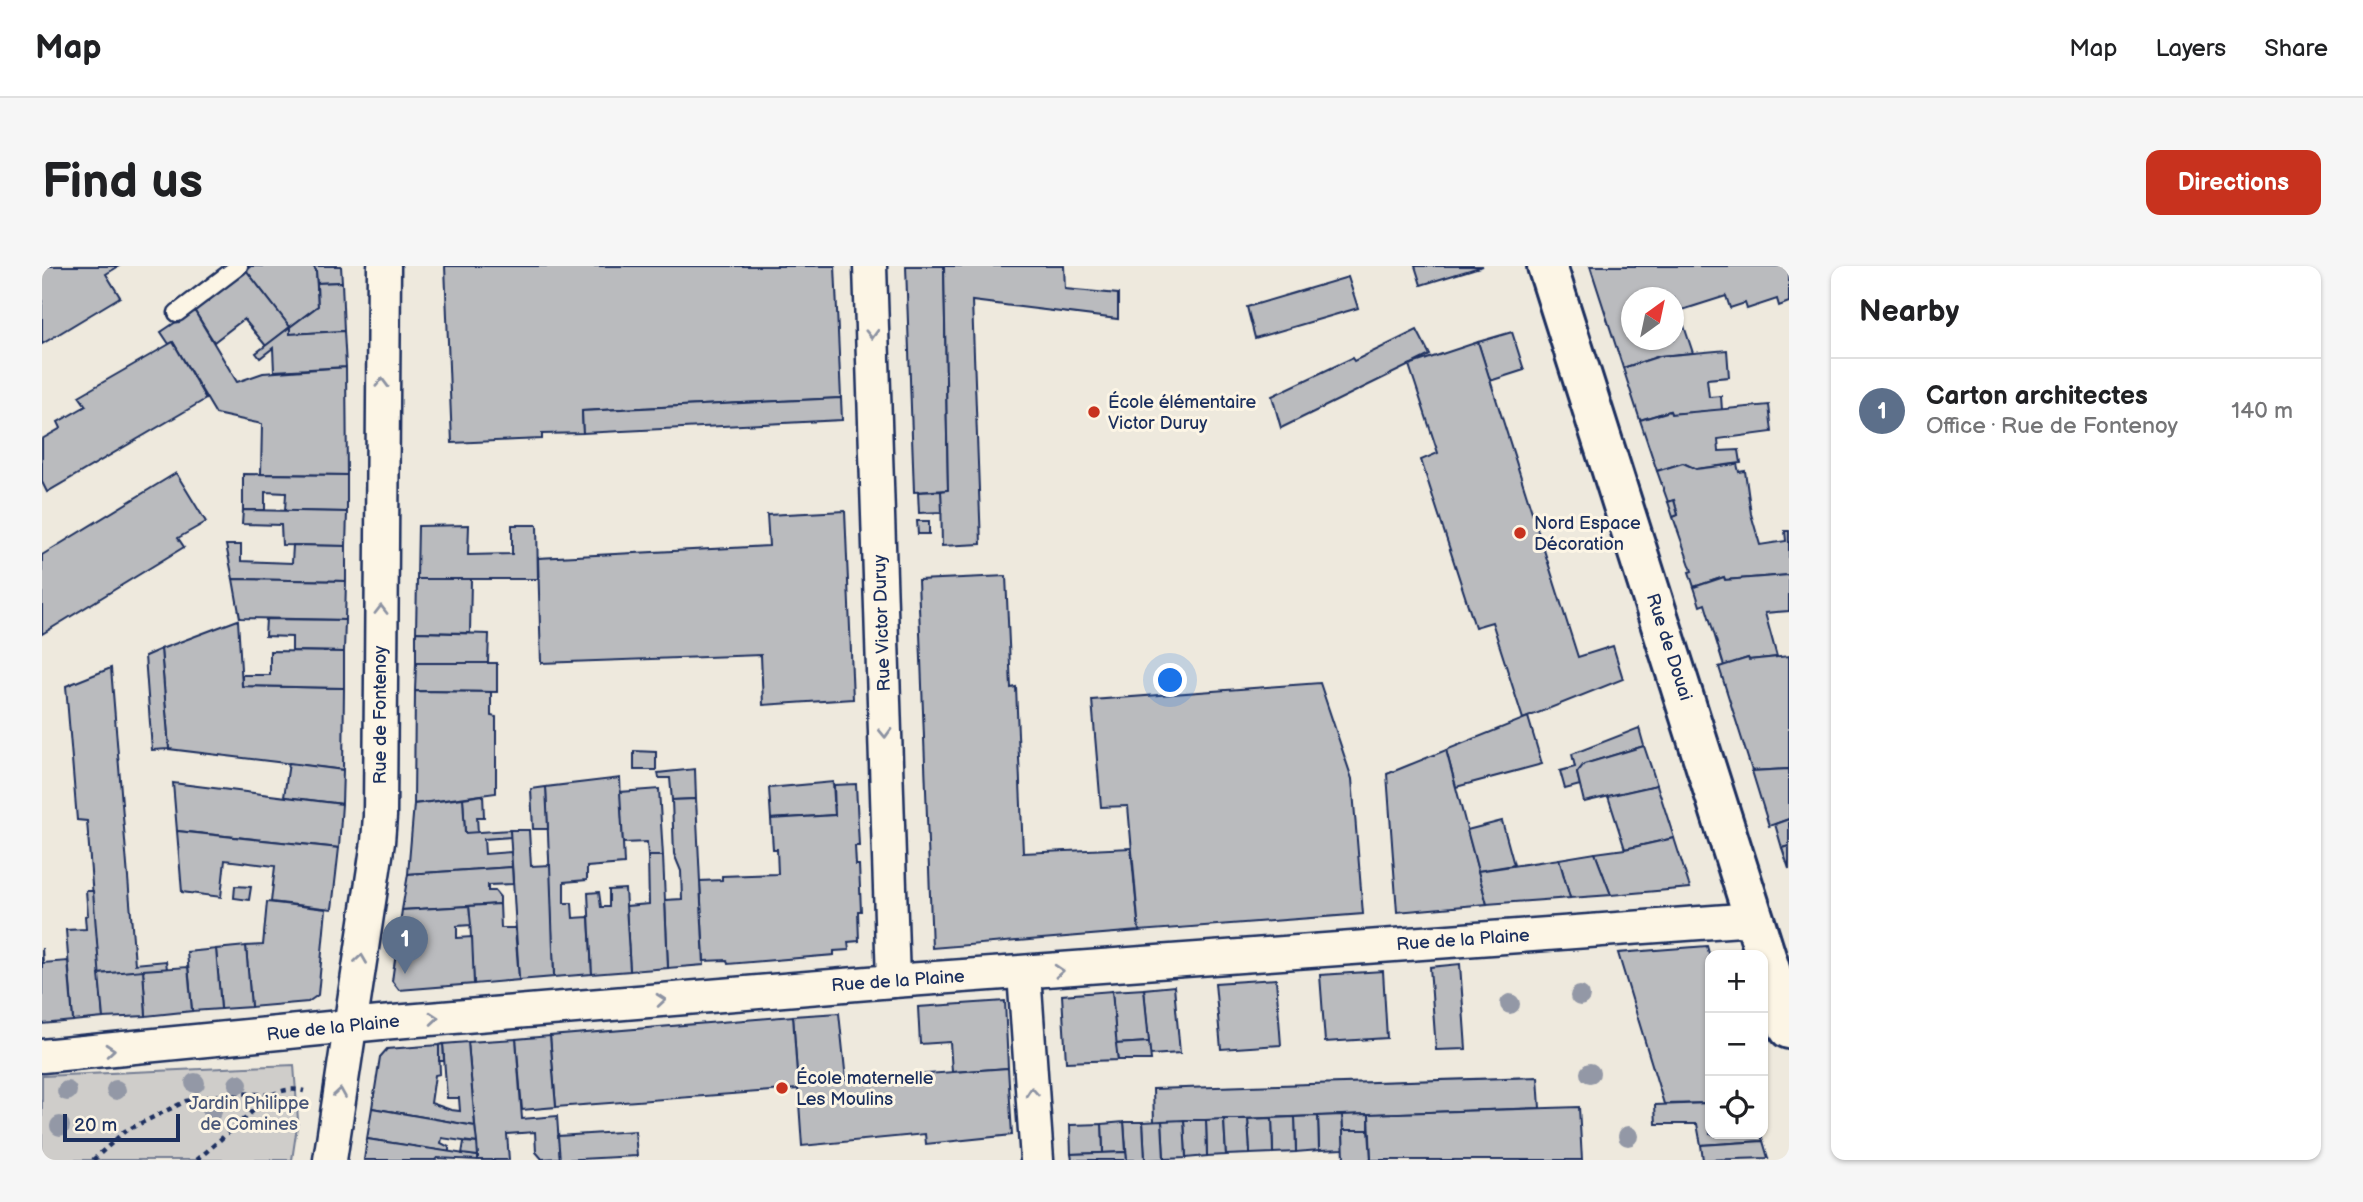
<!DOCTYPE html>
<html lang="en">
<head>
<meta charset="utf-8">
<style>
  :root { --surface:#fff; --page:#f6f6f6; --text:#202124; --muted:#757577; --line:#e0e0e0; --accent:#c8321e }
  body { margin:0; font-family:"Balsamiq Sans",sans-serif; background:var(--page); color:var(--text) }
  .controls { position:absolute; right:21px; bottom:21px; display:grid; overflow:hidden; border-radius:14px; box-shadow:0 2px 5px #0004 }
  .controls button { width:63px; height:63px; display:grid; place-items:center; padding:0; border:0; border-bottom:2px solid var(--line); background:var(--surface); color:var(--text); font:35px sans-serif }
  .compass { position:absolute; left:1579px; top:21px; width:63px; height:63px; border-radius:50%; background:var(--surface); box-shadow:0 2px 5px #0004; rotate:33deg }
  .scale { position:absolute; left:21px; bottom:18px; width:117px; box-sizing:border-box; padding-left:7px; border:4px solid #1b2f5e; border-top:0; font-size:19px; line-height:24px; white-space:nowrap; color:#1b2f5e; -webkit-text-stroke:5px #fcf5e5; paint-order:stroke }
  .you { position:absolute; left:1129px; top:415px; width:24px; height:24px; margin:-18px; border:5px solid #fff; border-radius:50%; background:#1a73e8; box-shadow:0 0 0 10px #1a73e833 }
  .badge { display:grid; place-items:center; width:46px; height:46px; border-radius:50%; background:var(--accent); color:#fff; font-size:23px; font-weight:700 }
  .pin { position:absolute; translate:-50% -58px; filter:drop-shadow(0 2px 4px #0008) }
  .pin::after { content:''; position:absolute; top:37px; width:24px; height:21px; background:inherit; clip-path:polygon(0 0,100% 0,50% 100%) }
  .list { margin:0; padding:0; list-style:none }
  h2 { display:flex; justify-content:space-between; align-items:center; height:91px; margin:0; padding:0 28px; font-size:30px }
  h2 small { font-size:23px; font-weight:400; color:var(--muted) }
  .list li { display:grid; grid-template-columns:46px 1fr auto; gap:21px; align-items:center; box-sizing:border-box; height:105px; padding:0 28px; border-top:2px solid var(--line) }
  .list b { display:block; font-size:26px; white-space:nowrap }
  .list p { margin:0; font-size:23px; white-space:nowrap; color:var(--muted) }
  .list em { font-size:23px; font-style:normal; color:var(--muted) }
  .icon { flex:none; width:38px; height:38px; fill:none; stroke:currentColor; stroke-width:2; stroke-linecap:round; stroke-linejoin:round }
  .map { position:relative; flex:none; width:1747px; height:894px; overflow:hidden; border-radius:14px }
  header { display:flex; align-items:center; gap:42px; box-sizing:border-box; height:98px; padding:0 35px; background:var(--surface); border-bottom:2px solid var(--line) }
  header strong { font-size:33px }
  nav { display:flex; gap:38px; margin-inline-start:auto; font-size:24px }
  .intro { display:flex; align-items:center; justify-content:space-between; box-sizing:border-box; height:168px; padding:0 42px }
  h1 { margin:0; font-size:49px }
  .button { padding:18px 32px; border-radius:14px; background:var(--accent); color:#fff; font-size:24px; font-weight:700 }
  main { display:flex; gap:42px; padding:0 42px }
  aside { flex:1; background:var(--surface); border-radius:14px; box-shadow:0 2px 5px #0004 }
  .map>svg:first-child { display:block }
  .green { fill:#cfcdca; stroke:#757e94; stroke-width:2 }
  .building { fill:#babbbe; stroke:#1b2f5e; stroke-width:2; fill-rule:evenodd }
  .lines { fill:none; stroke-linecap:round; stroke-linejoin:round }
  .service-casing { stroke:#1b2f5e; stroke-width:21 }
  .minor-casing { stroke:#1b2f5e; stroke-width:37 }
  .tertiary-casing { stroke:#1b2f5e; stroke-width:44 }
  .path { stroke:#1b2f5e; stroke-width:4.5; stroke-dasharray:5 5; stroke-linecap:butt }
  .service { stroke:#fcf5e5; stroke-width:16 }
  .minor { stroke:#fcf5e5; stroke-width:32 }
  .tertiary { stroke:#fcf5e5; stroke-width:38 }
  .tree { fill:#9398a6 }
  .oneway { stroke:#8c92a2 }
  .poi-dot { fill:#c8321e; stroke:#fcf5e5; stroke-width:2.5 }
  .labels { text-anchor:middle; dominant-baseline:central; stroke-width:6; stroke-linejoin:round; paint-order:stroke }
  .poi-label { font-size:18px; fill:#1b2f5e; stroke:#fcf5e5; text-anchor:start }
  .street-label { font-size:18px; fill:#1b2f5e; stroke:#fcf5e5 }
  .park-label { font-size:18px; fill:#485679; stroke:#fcf5e5 }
</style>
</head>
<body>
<header>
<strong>Map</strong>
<nav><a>Map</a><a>Layers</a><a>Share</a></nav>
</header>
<div class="intro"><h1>Find us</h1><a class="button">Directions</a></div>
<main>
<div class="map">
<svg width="1747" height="894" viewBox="0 0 1747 894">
  <rect width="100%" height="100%" fill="#eee9dd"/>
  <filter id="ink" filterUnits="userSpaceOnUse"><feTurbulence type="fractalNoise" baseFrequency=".0143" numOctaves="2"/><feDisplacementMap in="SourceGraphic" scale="14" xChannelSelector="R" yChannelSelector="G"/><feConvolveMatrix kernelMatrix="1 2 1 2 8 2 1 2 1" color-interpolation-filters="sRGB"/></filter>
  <g filter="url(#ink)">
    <!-- green -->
    <path class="green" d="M 252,799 L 256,854 L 250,894 L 0,894 L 0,810 Z"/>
    <!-- building -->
    <g class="building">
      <path d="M 0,0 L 77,0 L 64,8 L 78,31 L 0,78 Z"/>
      <path d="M 209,0 L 271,0 L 274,4 L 276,40 L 248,61 L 204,4 Z"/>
      <path d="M 271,0 L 299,0 L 300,16 L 275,17 L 274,4 Z"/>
      <path d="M 403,0 L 793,0 L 799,132 L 540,145 L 541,167 L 500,168 L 500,173 L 410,177 Z"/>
      <path d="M 864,0 L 902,0 L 906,224 L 872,226 Z"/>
      <path d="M 902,0 L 1022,0 L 1023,23 L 1076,28 L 1076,53 L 930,35 L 939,278 L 900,280 L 899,225 L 906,224 Z"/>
      <path d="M 1373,0 L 1441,0 L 1379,19 Z"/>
      <path d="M 1548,0 L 1747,0 L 1747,36 L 1737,40 L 1735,33 L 1705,43 L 1703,37 L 1688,42 L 1684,30 L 1637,45 L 1651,87 L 1618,90 L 1581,102 ZM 1590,32 L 1632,32 L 1632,74 L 1590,74 Z"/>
      <path d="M 204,4 L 248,61 L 224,80 L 202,53 L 172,76 L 152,44 Z"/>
      <path d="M 1306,11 L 1316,42 L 1213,72 L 1205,41 Z"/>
      <path d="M 300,16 L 302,65 L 248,68 L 248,61 L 276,40 L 275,17 Z"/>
      <path d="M 152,44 L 195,116 L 221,107 L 304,101 L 305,209 L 219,208 L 220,158 L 174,148 L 131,76 L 127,78 L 119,66 Z"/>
      <path d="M 248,61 L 248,68 L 302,65 L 304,101 L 232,105 L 231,82 L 218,92 L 214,87 Z"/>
      <path d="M 1375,64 L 1388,89 L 1239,162 L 1230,130 L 1310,92 L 1312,95 Z"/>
      <path d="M 1470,66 L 1482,104 L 1448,115 L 1436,76 Z"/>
      <path d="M 131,76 L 164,133 L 5,226 L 0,216 L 0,173 L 19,162 L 16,156 L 44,140 L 37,130 Z"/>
      <path d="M 1436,76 L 1536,391 L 1571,380 L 1581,413 L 1481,453 L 1450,356 L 1433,361 L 1379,194 L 1396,187 L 1367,99 Z"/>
      <path d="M 1685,84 L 1687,111 L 1665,113 L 1667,131 L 1679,130 L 1680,144 L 1629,148 L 1628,145 L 1598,154 L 1581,102 L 1618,90 Z"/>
      <path d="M 799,132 L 800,154 L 541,167 L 540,145 Z"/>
      <path d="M 1727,139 L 1730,166 L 1676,173 L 1677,185 L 1697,184 L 1699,197 L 1654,203 L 1641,197 L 1615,205 L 1598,154 L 1628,145 L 1629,148 Z"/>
      <path d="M 1641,197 L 1654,203 L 1695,198 L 1697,206 L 1703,205 L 1709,248 L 1718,279 L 1744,275 L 1743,265 L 1747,265 L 1747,309 L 1683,314 L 1682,311 L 1652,321 L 1647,306 L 1650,305 L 1631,251 L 1636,249 L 1632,234 L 1626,236 L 1615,205 Z"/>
      <path d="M 134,207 L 164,256 L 136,272 L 142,281 L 0,368 L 0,289 Z"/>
      <path d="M 201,208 L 305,209 L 305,246 L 243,245 L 244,227 L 223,226 L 223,244 L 201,244 Z"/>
      <path d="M 899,225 L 900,246 L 877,247 L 876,226 Z"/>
      <path d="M 1632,234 L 1636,249 L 1631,251 L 1626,236 Z"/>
      <path d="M 201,244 L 305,246 L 304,280 L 240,279 L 239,259 L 200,258 Z"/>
      <path d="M 803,245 L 811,433 L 721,439 L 719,389 L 499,397 L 496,292 L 727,280 L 725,249 Z"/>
      <path d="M 875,255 L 887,255 L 887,268 L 876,268 Z"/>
      <path d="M 427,259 L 426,289 L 470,288 L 470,259 L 495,259 L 496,313 L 375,313 L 376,260 Z"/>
      <path d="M 184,279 L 199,279 L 199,295 L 250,297 L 251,279 L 304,280 L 304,315 L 191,313 Z"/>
      <path d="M 1747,309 L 1747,345 L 1723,347 L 1735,391 L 1707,394 L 1706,392 L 1682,400 L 1663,338 L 1658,340 L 1652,321 L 1682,311 L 1683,314 Z"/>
      <path d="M 964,310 L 969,422 L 974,421 L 981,587 L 1089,582 L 1097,665 L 890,682 L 876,314 Z"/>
      <path d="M 191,313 L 304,315 L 303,354 L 198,352 Z"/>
      <path d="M 375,313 L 429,313 L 428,367 L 374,366 Z"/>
      <path d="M 224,353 L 303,354 L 302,386 L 250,385 L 250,371 L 223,370 Z"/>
      <path d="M 196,354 L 200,420 L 302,422 L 301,504 L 127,483 L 119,383 Z"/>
      <path d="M 374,366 L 447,368 L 446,397 L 374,397 Z"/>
      <path d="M 119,383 L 127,483 L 110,484 L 103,390 Z"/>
      <path d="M 228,385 L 302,386 L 302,422 L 200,420 L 200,409 L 228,409 Z"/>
      <path d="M 1747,390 L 1747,503 L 1710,505 L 1677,401 L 1706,392 L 1707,394 Z"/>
      <path d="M 374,397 L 455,397 L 455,426 L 373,425 Z"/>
      <path d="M 69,402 L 93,698 L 124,695 L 125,703 L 57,708 L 45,555 L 35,554 L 24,420 Z"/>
      <path d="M 1278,417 L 1310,513 L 1321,648 L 1097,665 L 1086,540 L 1059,541 L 1050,434 Z"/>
      <path d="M 373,425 L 449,426 L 449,450 L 454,451 L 454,527 L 372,538 Z"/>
      <path d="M 1486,451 L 1500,498 L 1414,521 L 1404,484 Z"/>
      <path d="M 1597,462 L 1602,480 L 1542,498 L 1535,507 L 1538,519 L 1523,523 L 1518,505 L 1533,501 L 1530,488 Z"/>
      <path d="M 1602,480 L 1615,519 L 1542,536 L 1535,507 L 1542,498 Z"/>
      <path d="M 1404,484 L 1445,638 L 1355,646 L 1345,508 Z"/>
      <path d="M 592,485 L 614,486 L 614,504 L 592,504 Z"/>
      <path d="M 247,497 L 301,504 L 300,538 L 242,531 Z"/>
      <path d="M 653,503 L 654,533 L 630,534 L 628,512 L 617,512 L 616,507 Z"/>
      <path d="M 1747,503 L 1747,553 L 1727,560 L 1710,505 Z"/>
      <path d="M 578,512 L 582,598 L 545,601 L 545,614 L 522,616 L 522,637 L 530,637 L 531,652 L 547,651 L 550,708 L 512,711 L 504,521 Z"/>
      <path d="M 791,516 L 793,549 L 729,553 L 727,522 Z"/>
      <path d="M 131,517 L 300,538 L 297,582 L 135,565 Z"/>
      <path d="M 814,518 L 817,580 L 813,580 L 814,599 L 817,599 L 819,645 L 816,645 L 817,675 L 806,676 L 807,684 L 792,685 L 792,689 L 686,698 L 685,694 L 662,695 L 658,615 L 680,614 L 680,610 L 736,608 L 735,583 L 731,583 L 729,553 L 793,549 L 792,519 Z"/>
      <path d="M 1615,519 L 1632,572 L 1583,583 L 1566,530 Z"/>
      <path d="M 504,521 L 506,563 L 491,563 L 489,523 Z"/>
      <path d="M 617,523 L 621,590 L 606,590 L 605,576 L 581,577 L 578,526 Z"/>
      <path d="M 441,529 L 442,551 L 435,551 L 436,567 L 423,567 L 421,532 Z"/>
      <path d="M 421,532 L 423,567 L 468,564 L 469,571 L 442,573 L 443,588 L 469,586 L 470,601 L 366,608 L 372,538 Z"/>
      <path d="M 654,533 L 662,699 L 626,702 L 623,634 L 640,633 L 639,605 L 632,588 L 630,534 Z"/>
      <path d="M 1747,553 L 1747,580 L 1740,582 L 1733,558 Z"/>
      <path d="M 1460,555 L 1472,599 L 1436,605 L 1425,564 Z"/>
      <path d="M 468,564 L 487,564 L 489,600 L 508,599 L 512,711 L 477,714 Z"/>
      <path d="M 135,565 L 297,582 L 290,643 L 229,636 L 233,600 L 183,594 L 179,631 L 140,626 Z"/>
      <path d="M 1632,572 L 1648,622 L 1569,629 L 1553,587 L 1583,583 Z"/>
      <path d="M 1747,580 L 1747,603 L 1740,582 Z"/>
      <path d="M 1553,587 L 1569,629 L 1528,632 L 1517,593 Z"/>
      <path d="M 606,590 L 621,590 L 626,702 L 588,705 L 584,640 L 607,638 Z"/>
      <path d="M 1517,593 L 1528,632 L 1445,638 L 1436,605 Z"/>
      <path d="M 470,601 L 471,618 L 446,619 L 446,625 L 453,625 L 458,631 L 458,638 L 360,644 L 366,608 Z"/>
      <path d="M 193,620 L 209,621 L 207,634 L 192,632 Z"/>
      <path d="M 583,623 L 588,705 L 550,708 L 546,627 L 557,626 L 559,641 L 567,641 L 567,624 Z"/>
      <path d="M 44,625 L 51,625 L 61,752 L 31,755 L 24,664 L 44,663 L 43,650 L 46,649 Z"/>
      <path d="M 225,636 L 284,643 L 276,729 L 266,736 L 209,741 L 204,680 L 221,679 Z"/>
      <path d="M 458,638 L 459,662 L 473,662 L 477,714 L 432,718 L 427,640 Z"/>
      <path d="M 427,640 L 429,659 L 415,660 L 415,672 L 430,671 L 432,718 L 357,724 L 350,715 L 360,644 Z"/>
      <path d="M 204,680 L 209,741 L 179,743 L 174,683 Z"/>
      <path d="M 1665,680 L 1668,691 L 1668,837 L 1622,838 L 1576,687 Z"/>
      <path d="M 0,682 L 1,697 L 26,695 L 31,755 L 0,758 Z"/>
      <path d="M 174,683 L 179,743 L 150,745 L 145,686 Z"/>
      <path d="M 1418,698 L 1424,783 L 1394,784 L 1388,701 Z"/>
      <path d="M 146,701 L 150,745 L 104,750 L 101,704 Z"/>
      <path d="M 101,704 L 104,750 L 61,752 L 57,708 Z"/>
      <path d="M 1341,705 L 1345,772 L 1283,776 L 1278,709 Z"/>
      <path d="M 1234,713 L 1239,779 L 1179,783 L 1173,717 Z"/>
      <path d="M 1132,720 L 1138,787 L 1108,789 L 1102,723 Z"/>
      <path d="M 1102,723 L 1107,776 L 1074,778 L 1070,725 Z"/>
      <path d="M 1070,725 L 1076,794 L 1024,796 L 1020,729 Z"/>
      <path d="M 963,735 L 966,802 L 910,806 L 908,776 L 878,778 L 876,741 Z"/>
      <path d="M 797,747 L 804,814 L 966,802 L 970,869 L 884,878 L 883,868 L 760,880 L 751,750 Z"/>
      <path d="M 751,750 L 756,823 L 514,841 L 508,770 Z"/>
      <path d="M 508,770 L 514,841 L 480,844 L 474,773 Z"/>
      <path d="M 474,773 L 480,853 L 515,850 L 518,892 L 500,893 L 494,886 L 493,866 L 465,868 L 467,894 L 436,894 L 426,776 Z"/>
      <path d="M 426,776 L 433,860 L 330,842 L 338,791 L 345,783 L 397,779 L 398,808 L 393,809 L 389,837 L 409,844 L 418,845 L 417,832 L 405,832 L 401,778 Z"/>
      <path d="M 1107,776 L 1109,794 L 1076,794 L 1074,778 Z"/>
      <path d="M 401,778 L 402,795 L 397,795 L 397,779 Z"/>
      <path d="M 1496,811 L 1498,842 L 1112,856 L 1111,823 Z"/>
      <path d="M 1668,837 L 1668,868 L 1719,868 L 1721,875 L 1659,879 L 1655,858 L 1614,858 L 1613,839 Z"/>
      <path d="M 1537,841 L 1540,894 L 1329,894 L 1327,848 Z"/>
      <path d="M 330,842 L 433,860 L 435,877 L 400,872 L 399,877 L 407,881 L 407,886 L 325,873 Z"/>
      <path d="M 1327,848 L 1327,864 L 1301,864 L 1300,849 Z"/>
      <path d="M 1300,849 L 1302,883 L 1277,884 L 1276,850 Z"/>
      <path d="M 1276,850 L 1277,884 L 1254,886 L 1253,851 Z"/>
      <path d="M 1253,851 L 1254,886 L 1231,887 L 1230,852 Z"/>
      <path d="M 1230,852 L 1231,887 L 1208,888 L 1206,853 Z"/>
      <path d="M 1182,853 L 1184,889 L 1165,890 L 1164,854 Z"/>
      <path d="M 1182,853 L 1206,853 L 1208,888 L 1184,889 Z"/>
      <path d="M 1142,854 L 1164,854 L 1165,890 L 1144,892 Z"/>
      <path d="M 1142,854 L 1144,892 L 1122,893 L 1120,855 Z"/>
      <path d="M 1120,855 L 1122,893 L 1103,894 L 1101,856 Z"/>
      <path d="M 1082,856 L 1101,856 L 1103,894 L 1085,894 Z"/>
      <path d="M 1082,856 L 1084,886 L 1061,887 L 1060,858 Z"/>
      <path d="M 1060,858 L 1061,887 L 1029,888 L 1028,859 Z"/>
      <path d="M 1301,864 L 1327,864 L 1329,894 L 1302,894 Z"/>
      <path d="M 593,865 L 595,890 L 518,894 L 516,870 Z"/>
      <path d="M 325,873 L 436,890 L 436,894 L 395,892 L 393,894 L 322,894 Z"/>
      <path d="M 1721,875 L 1726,892 L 1661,894 L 1659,879 Z"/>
      <path d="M 422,876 L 435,877 L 436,890 L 420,888 Z"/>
      <path d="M 1084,886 L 1085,894 L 1030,894 L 1029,888 Z"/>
    </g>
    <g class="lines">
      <!-- service casing -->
      <g class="service-casing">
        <path id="service" d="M 135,47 L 197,0"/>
      </g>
      <!-- minor casing -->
      <g class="minor-casing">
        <g id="minor">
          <path d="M 828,0 L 851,715"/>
          <path d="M 982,707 L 995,894"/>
          <path d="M 0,790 L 339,757 L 851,715 L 1713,653"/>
          <path d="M 288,894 L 336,576 L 338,550 L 342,0"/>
        </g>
      </g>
      <!-- tertiary casing -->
      <g class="tertiary-casing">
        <path id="tertiary" d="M 1505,0 L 1747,763"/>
      </g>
      <!-- path -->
      <g class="path">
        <path d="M 51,894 L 83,865 L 144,835 L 192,827 L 229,829"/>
        <path d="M 155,894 L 229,829 C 240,824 250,822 262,825"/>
      </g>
      <!-- service -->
      <use href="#service" class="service"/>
      <!-- minor -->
      <use href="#minor" class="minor"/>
      <!-- tertiary -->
      <use href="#tertiary" class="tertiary"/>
    </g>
    <!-- trees -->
    <g class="tree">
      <circle cx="1538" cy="730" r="10"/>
      <circle cx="1468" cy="738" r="10"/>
      <circle cx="1548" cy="807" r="10"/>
      <circle cx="153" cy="817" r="10"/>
      <circle cx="196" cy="818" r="10"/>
      <circle cx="74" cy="824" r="10"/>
      <circle cx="25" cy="825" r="10"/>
      <circle cx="170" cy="845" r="10"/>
      <circle cx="18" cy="860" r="10"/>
      <circle cx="1586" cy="870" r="10"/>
    </g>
    <!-- one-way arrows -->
    <defs><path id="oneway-chevron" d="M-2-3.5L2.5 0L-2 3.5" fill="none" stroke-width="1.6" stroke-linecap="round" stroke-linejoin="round" transform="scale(1.75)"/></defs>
    <g class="oneway">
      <use href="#oneway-chevron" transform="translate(830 68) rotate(88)"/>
      <use href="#oneway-chevron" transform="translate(340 117) rotate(-89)"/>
      <use href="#oneway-chevron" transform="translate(339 344) rotate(-90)"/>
      <use href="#oneway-chevron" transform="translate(843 467) rotate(88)"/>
      <use href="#oneway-chevron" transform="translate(319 693) rotate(-82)"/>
      <use href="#oneway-chevron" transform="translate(1017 705) rotate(-4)"/>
      <use href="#oneway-chevron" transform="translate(619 734) rotate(-5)"/>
      <use href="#oneway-chevron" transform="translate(392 752) rotate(-5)"/>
      <use href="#oneway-chevron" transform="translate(68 784) rotate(-5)"/>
      <use href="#oneway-chevron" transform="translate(990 826) rotate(-94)"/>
      <use href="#oneway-chevron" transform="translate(298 827) rotate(-81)"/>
    </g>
  </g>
  <!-- markers -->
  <g class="poi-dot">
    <circle cx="1052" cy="146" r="7"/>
    <circle cx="1478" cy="267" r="7"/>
    <circle cx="740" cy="822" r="7"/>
  </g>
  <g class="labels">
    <!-- poi labels -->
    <g class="poi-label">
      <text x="1066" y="136">École élémentaire<tspan x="1066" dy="21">Victor Duruy</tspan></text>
      <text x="1492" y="257">Nord Espace<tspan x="1492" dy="21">Décoration</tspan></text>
      <text x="754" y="812">École maternelle<tspan x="754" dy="21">Les Moulins</tspan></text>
    </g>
    <!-- street labels -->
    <g class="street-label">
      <text transform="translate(840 357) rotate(-92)">Rue Victor Duruy</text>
      <text transform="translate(1627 381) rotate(72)">Rue de Douai</text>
      <text transform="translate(338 449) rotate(-90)">Rue de Fontenoy</text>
      <text transform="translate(1421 674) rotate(-4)">Rue de la Plaine</text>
      <text transform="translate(856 715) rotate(-4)">Rue de la Plaine</text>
      <text transform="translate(291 762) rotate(-6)">Rue de la Plaine</text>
    </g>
    <!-- park labels -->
    <g class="park-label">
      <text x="207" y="837">Jardin Philippe<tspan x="207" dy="21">de Comines</tspan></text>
    </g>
  </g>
</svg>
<div class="controls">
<button>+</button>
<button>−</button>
<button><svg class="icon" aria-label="locate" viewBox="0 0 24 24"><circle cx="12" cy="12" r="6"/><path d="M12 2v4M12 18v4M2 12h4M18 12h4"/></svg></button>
</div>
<svg class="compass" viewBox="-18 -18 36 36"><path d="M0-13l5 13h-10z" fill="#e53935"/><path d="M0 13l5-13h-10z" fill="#757577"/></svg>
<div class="scale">20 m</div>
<div class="you"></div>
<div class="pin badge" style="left:363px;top:708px;background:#5c6f8a">1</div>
</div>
<aside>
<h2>Nearby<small></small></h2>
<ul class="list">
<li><span class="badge" style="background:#5c6f8a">1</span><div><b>Carton architectes</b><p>Office · Rue de Fontenoy</p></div><em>140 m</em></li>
</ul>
</aside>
</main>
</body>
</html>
